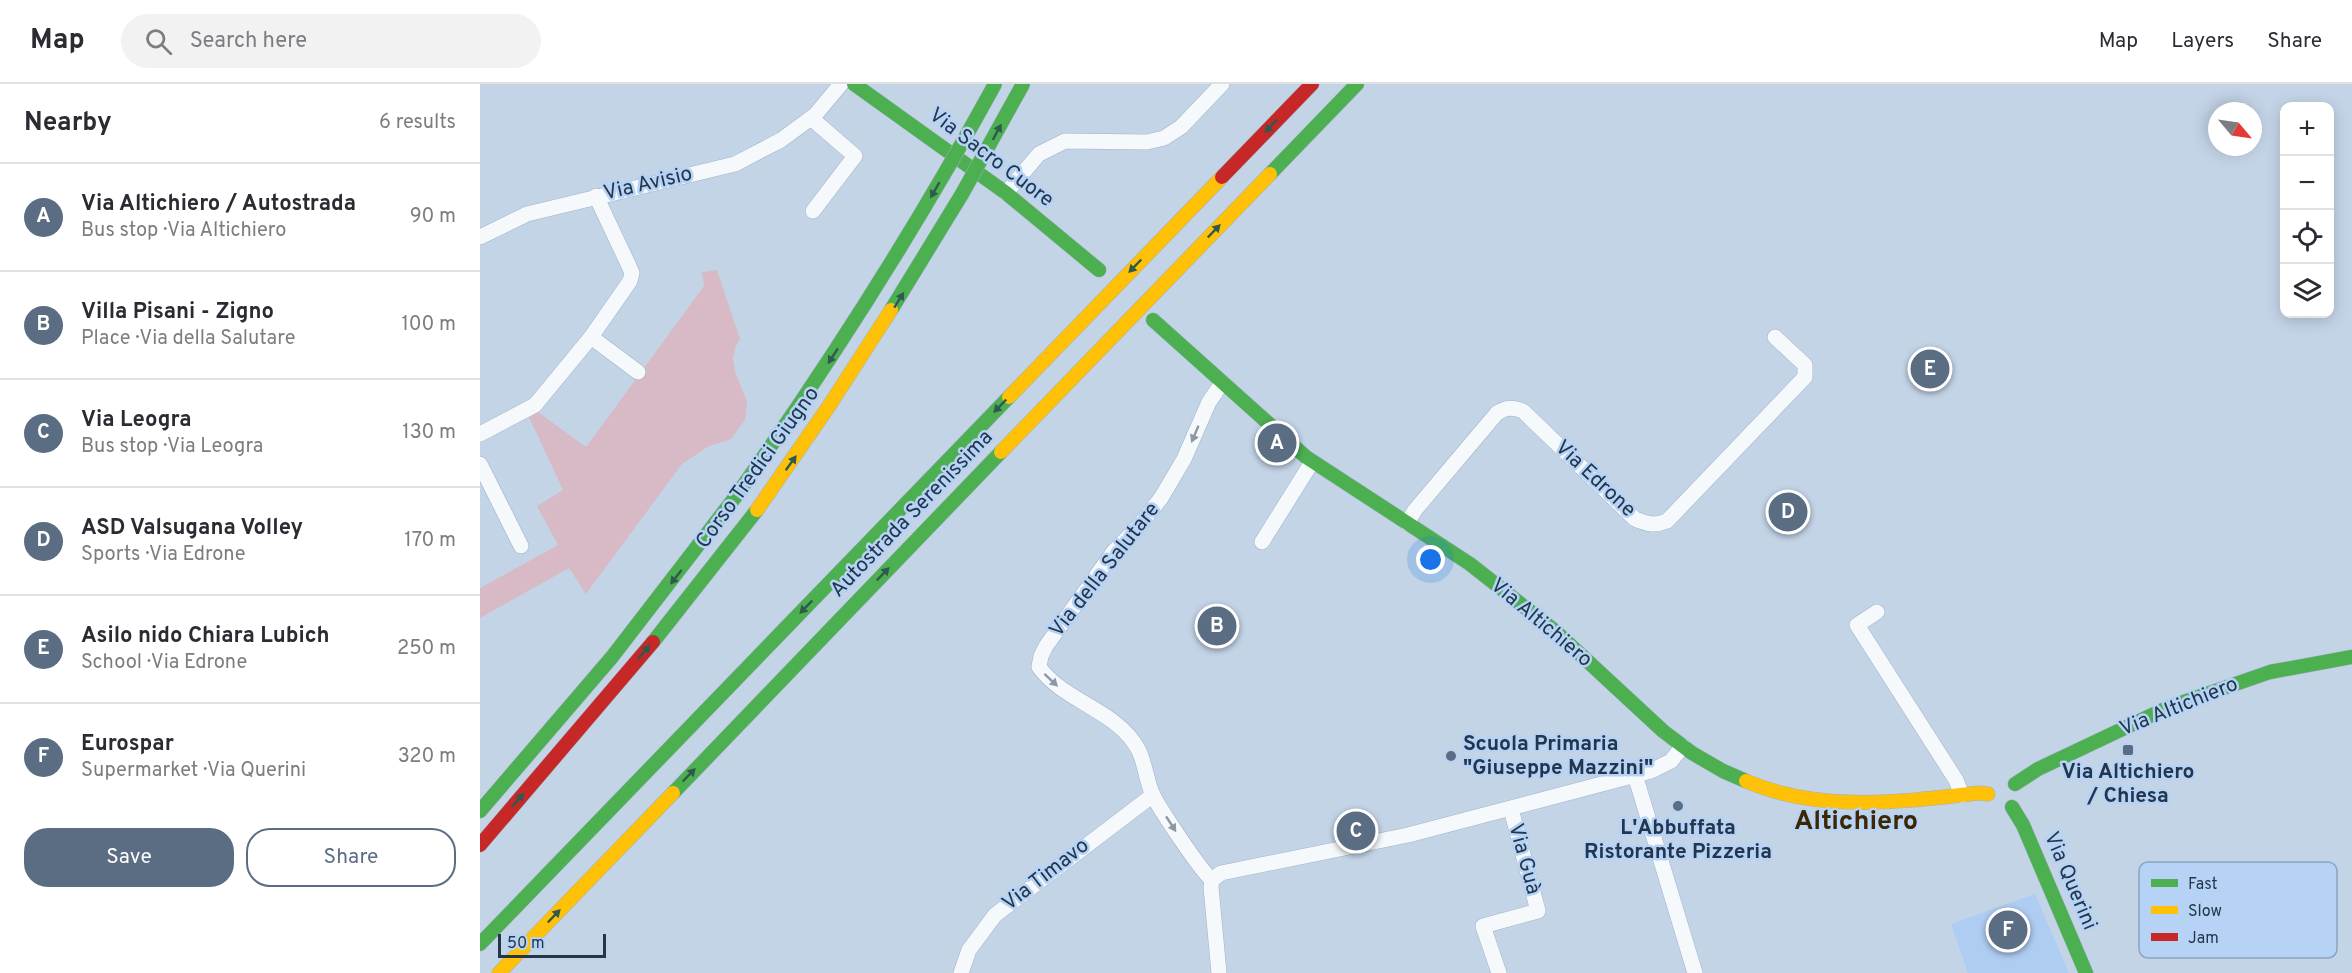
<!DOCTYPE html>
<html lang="en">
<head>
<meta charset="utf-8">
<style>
  :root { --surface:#fff; --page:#f2f2f3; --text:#2b2b33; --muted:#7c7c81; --line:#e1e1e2; --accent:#5b6d83 }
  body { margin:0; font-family:Overpass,sans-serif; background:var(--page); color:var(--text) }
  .controls { position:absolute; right:18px; top:18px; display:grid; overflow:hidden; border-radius:12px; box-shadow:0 3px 15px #0003 }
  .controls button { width:54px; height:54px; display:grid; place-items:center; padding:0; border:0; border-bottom:2px solid var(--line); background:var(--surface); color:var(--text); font:30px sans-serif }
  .compass { position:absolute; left:1728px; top:18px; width:54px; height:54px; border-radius:50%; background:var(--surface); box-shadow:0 3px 15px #0003; rotate:119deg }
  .scale { position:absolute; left:18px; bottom:15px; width:108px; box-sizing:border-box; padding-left:6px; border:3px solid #23364d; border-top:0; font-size:16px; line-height:21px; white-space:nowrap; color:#23364d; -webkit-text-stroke:4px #b6d3f5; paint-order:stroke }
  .you { position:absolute; left:951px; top:476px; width:21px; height:21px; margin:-15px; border:4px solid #fff; border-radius:50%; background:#1a73e8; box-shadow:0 0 0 9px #1a73e833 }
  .badge { display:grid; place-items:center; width:39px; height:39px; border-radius:50%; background:var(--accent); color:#fff; font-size:20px; font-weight:700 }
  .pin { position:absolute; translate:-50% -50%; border:3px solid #fff; box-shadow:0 2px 6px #0006 }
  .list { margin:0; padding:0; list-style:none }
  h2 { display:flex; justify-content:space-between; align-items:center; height:78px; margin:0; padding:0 24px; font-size:26px }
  h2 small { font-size:20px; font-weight:400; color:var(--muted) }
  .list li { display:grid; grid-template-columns:39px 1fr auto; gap:18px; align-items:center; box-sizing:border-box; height:108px; padding:0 24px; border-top:2px solid var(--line) }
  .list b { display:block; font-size:22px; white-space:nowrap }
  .list p { margin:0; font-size:20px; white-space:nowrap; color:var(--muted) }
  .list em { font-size:20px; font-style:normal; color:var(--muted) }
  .actions { display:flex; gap:12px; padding:18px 24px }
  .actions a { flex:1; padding:14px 0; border:2px solid var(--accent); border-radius:24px; text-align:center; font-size:21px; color:var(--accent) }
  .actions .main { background:var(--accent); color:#fff }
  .icon { flex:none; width:33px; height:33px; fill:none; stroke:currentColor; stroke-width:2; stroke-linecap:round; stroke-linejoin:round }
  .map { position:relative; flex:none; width:1872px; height:889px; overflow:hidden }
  header { display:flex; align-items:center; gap:36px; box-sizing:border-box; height:84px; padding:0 30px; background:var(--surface); border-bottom:2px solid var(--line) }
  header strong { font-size:28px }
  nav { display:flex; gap:33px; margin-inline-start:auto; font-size:21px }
  .search { width:420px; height:54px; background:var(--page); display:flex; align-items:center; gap:15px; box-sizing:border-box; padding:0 21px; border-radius:33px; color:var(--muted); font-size:22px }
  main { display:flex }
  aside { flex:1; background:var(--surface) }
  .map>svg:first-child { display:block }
  .built { fill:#afcdf2 }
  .green { fill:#d7bac5 }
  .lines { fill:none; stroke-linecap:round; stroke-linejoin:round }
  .street-casing { stroke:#a1b2c6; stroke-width:16 }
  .fast-casing { stroke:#a1b2c6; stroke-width:15 }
  .slow-casing { stroke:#a1b2c6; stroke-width:15 }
  .jam-casing { stroke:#a1b2c6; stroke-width:15 }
  .street { stroke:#f6f9fb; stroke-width:15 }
  .fast { stroke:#4caf50; stroke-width:14 }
  .slow { stroke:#ffc107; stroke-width:14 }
  .jam { stroke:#c62828; stroke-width:14 }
  .fast-bridge-casing { stroke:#a1b2c6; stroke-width:15; stroke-linecap:butt }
  .slow-bridge-casing { stroke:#a1b2c6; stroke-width:15; stroke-linecap:butt }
  .fast-bridge { stroke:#4caf50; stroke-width:14 }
  .slow-bridge { stroke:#ffc107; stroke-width:14 }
  .oneway { fill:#2f5a4e }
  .oneway2 { fill:#8c98a4 }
  .poi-dot { fill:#5b6d83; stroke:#b6d3f5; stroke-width:2 }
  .labels { text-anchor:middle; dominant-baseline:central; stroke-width:5; stroke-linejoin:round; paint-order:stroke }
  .street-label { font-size:21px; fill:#23364d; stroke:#b6d3f5 }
  .poi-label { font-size:21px; font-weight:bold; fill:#23364d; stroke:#b6d3f5 }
  .district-label { font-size:27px; font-weight:bold; fill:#3d2602; stroke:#b6d3f5 }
  .key { fill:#b6d3f5; stroke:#8aa4c3; stroke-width:1.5 }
  .key-label { font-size:16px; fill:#23364d }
</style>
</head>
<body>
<header>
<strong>Map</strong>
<div class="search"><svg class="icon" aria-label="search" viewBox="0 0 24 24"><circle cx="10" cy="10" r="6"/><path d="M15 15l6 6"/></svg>Search here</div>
<nav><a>Map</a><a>Layers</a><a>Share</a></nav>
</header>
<main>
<aside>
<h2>Nearby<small>6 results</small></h2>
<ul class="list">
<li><span class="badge">A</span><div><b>Via Altichiero / Autostrada</b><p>Bus stop · Via Altichiero</p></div><em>90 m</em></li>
<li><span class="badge">B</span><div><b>Villa Pisani - Zigno</b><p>Place · Via della Salutare</p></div><em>100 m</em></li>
<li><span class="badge">C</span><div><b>Via Leogra</b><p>Bus stop · Via Leogra</p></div><em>130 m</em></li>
<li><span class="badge">D</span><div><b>ASD Valsugana Volley</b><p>Sports · Via Edrone</p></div><em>170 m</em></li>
<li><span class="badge">E</span><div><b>Asilo nido Chiara Lubich</b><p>School · Via Edrone</p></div><em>250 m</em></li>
<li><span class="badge">F</span><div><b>Eurospar</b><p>Supermarket · Via Querini</p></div><em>320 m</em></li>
</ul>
<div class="actions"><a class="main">Save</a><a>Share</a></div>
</aside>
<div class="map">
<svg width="1872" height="889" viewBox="0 0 1872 889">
  <rect width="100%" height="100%" fill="#c4d4e7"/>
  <!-- built -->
  <path class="built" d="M 1555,810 L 1589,889 L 1488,889 L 1471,840 Z"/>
  <!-- green -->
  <path class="green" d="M 237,186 L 260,255 L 255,264 L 253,275 L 255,288 L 267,317 L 265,336 L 251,355 L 229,362 L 202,380 L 106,510 L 89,484 L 0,534 L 0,504 L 78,461 L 57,422 L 83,406 L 49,333 L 58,328 L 106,363 L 224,202 L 222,188 Z"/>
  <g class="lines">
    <!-- street casing -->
    <g class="street-casing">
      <g id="street">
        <path d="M 331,34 L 375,72 L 333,127"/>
        <path d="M 526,109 L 559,70 L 585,57 L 667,58 L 684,54 L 701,43 L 742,0"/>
        <path d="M 0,153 L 47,130 L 255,80 L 301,56 L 335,31 L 361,0"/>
        <path d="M 111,253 L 158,288"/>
        <path d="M 0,350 L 55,321 L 111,253 L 150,197 L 152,189 L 149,182 L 116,112"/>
        <path d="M 0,380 L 41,462"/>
        <path d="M 927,439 L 935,426 L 1017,329 C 1027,323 1032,323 1043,327 L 1155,435 C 1167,440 1175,442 1187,437 L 1325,293 L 1325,281 L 1295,253"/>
        <path d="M 782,458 L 832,378"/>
        <path d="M 1397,528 L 1377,541 L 1476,696 L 1482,711"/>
        <path d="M 1155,691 L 1215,889"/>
        <path d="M 732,796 C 721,787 678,723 672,709 C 666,695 665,678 658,665 C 637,626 584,618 559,583 L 561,572 L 566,562 L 634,467 L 658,443 L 681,414 L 704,375 L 729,318 L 742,299"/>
        <path d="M 481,889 L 489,866 L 515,831 L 673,711"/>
        <path d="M 739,889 L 731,803 L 732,796 L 741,789 L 928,751 L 1171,687 L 1191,677 L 1203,662"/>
        <path d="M 1019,889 L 1003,842 L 1058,827 L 1031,725"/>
      </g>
    </g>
    <!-- fast casing -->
    <g class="fast-casing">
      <g id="fast">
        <path d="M 374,0 L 526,109 L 619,186"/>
        <path d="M 790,90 L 877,0"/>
        <path d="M 673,236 L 826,373 L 990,480 L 1075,547 L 1183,647 L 1212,669 L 1243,687 L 1266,697"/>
        <path d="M 173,558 L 277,426"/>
        <path d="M 1535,700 L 1558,685 L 1689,623 L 1790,588 L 1872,573"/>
        <path d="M 193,709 L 521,368"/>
        <path d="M 1532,723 L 1543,741 L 1606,889"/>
        <path d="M 0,727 L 132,573 L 256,412"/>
        <path d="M 0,860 L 529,313"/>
      </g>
    </g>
    <!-- slow casing -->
    <g class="slow-casing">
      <g id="slow">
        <path d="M 529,313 L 742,93"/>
        <path d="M 521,368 L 790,90"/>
        <path d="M 1266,697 C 1339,729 1422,718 1499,709 L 1508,710"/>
        <path d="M 19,889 L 193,709"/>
      </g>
    </g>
    <!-- jam casing -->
    <g class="jam-casing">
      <g id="jam">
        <path d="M 742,93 L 832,0"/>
        <path d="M 0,761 L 173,558"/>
      </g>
    </g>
    <!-- street -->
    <use href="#street" class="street"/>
    <!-- fast -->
    <use href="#fast" class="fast"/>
    <!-- slow -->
    <use href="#slow" class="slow"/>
    <!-- jam -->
    <use href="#jam" class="jam"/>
    <!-- fast-bridge casing -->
    <g class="fast-bridge-casing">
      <g id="fast-bridge">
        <path d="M 411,226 L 482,110 L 543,0"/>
        <path d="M 256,412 C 350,279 437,143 515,0"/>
      </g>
    </g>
    <!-- slow-bridge casing -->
    <g class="slow-bridge-casing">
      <path id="slow-bridge" d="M 277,426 L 349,322 L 411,226"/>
    </g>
    <!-- fast-bridge -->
    <use href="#fast-bridge" class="fast-bridge"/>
    <!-- slow-bridge -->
    <use href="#slow-bridge" class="slow-bridge"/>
  </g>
  <!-- one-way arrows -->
  <defs><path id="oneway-solid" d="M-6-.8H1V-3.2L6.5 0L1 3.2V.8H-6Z" transform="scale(1.5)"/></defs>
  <g class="oneway">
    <use href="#oneway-solid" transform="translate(791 42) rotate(134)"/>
    <use href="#oneway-solid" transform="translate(517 48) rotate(-62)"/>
    <use href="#oneway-solid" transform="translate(455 106) rotate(120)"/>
    <use href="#oneway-solid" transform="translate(734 147) rotate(-46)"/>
    <use href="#oneway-solid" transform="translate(655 182) rotate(134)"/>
    <use href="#oneway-solid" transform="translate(419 216) rotate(-58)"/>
    <use href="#oneway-solid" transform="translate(353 272) rotate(123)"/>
    <use href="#oneway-solid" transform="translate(520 322) rotate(134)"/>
    <use href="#oneway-solid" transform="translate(311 379) rotate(-54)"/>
    <use href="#oneway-solid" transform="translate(403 490) rotate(-46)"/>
    <use href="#oneway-solid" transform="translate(196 493) rotate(128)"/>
    <use href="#oneway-solid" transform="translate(326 523) rotate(134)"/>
    <use href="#oneway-solid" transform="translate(164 568) rotate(-50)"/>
    <use href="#oneway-solid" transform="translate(209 691) rotate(-46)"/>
    <use href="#oneway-solid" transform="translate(38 716) rotate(-49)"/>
    <use href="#oneway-solid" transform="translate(74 832) rotate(-46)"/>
  </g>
  <g class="oneway2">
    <use href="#oneway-solid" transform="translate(715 350) rotate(113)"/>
    <use href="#oneway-solid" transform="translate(571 596) rotate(43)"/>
    <use href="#oneway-solid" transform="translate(691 740) rotate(57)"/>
  </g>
  <!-- markers -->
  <g class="poi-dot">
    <rect x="1642" y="660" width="12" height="12" rx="3"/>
    <circle cx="971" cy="672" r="6"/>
    <circle cx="1198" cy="722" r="6"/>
  </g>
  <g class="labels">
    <!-- street labels -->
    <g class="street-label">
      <text transform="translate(511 74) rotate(37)">Via Sacro Cuore</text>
      <text transform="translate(168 100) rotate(-13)">Via Avisio</text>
      <text transform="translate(278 384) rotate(-54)">Corso Tredici Giugno</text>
      <text transform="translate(1115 395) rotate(43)">Via Edrone</text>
      <text transform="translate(432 430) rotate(-46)">Autostrada Serenissima</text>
      <text transform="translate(625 486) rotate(-52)">Via della Salutare</text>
      <text transform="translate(1061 539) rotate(40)">Via Altichiero</text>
      <text transform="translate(1699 623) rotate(-22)">Via Altichiero</text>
      <text transform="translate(1044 775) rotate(75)">Via Guà</text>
      <text transform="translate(566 791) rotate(-38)">Via Timavo</text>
      <text transform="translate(1590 797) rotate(67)">Via Querini</text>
    </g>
    <!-- poi labels -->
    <g class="poi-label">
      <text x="983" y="660" text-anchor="start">Scuola Primaria<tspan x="983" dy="24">"Giuseppe Mazzini"</tspan></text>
      <text x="1648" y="688">Via Altichiero<tspan x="1648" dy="24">/ Chiesa</tspan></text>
      <text x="1198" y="744">L'Abbuffata<tspan x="1198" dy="24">Ristorante Pizzeria</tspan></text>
    </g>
    <!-- district labels -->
    <g class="district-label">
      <text x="1376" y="738">Altichiero</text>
    </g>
  </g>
  <!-- legend -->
  <rect x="1659" y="778" width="198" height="96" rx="9" class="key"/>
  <rect x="1671" y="795" width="27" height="8" fill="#4caf50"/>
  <rect x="1671" y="822" width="27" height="8" fill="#ffc107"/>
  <rect x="1671" y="849" width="27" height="8" fill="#c62828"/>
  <g class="key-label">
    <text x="1708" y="805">Fast</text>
    <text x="1708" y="832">Slow</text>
    <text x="1708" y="859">Jam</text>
  </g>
</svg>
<div class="controls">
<button>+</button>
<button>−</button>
<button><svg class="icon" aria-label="locate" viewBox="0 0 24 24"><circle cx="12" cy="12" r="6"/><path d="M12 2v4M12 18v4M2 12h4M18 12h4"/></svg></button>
<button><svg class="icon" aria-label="layers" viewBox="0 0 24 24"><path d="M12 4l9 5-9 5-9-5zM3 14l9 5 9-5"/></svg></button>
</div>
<svg class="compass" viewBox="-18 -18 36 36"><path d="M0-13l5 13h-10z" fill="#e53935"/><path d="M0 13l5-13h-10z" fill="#7c7c81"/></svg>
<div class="scale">50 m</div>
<div class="you"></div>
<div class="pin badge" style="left:797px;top:359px">A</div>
<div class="pin badge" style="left:737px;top:542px">B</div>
<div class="pin badge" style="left:876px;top:747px">C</div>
<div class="pin badge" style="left:1308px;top:428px">D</div>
<div class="pin badge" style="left:1450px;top:285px">E</div>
<div class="pin badge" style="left:1528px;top:846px">F</div>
</div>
</main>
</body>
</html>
